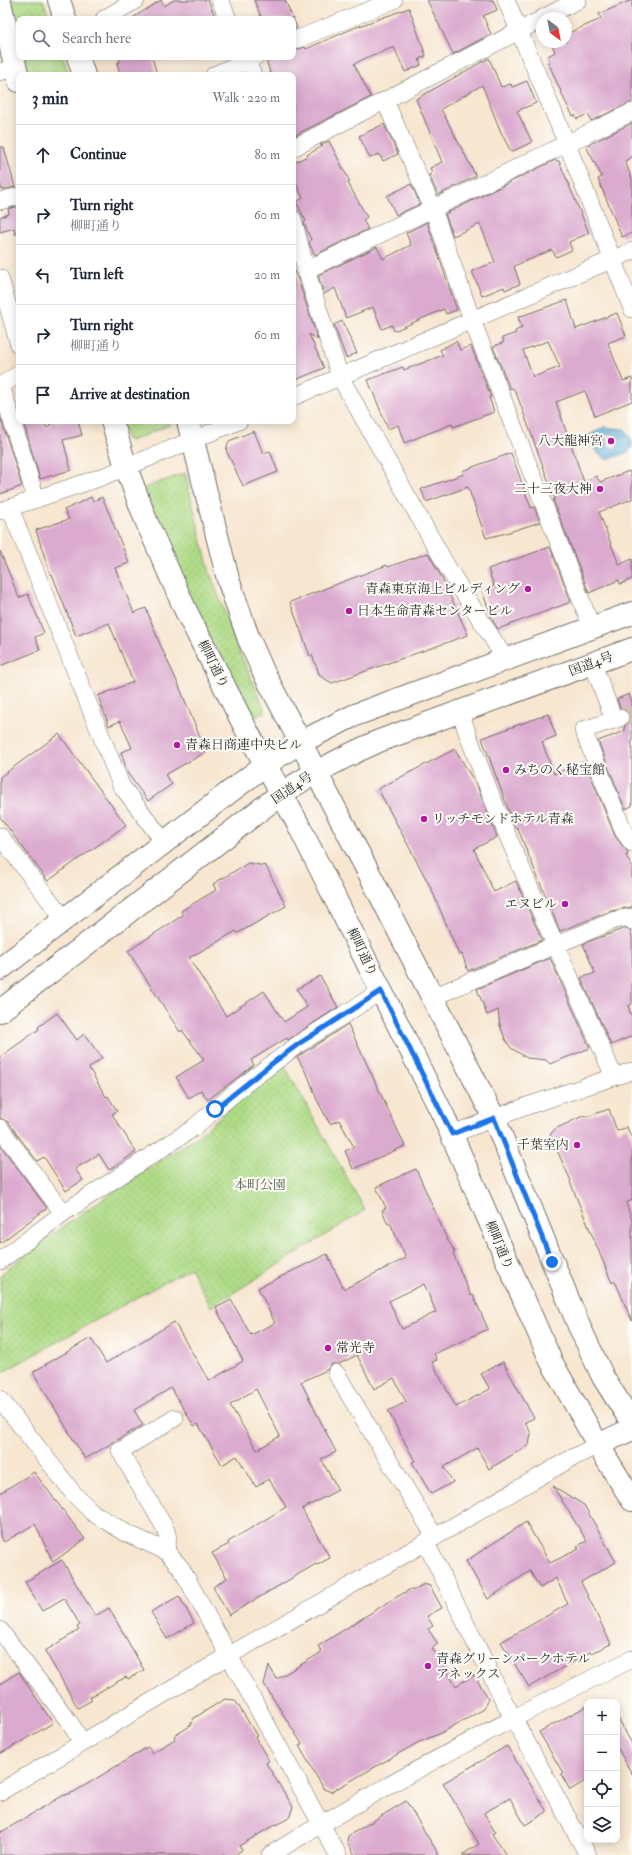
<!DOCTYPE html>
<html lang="en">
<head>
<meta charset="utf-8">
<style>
  :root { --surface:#fff; --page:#f2f2f3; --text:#1f2937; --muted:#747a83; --line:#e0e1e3 }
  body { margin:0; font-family:"IM FELL Double Pica","Noto Serif JP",serif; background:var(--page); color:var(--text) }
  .controls { position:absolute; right:12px; bottom:12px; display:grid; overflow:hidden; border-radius:8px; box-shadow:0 2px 10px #0003 }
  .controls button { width:36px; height:36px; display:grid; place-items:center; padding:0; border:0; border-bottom:1px solid var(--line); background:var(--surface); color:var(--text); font:20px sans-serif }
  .compass { position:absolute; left:536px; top:12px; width:36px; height:36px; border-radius:50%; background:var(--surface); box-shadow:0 2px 10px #0003; rotate:148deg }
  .stop { position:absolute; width:12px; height:12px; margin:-9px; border:3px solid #1a73e8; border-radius:50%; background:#fff }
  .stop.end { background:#1a73e8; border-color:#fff; box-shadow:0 1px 4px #0008 }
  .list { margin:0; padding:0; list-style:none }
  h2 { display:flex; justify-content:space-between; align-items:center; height:52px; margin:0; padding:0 16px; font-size:17px }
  h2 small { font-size:13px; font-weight:400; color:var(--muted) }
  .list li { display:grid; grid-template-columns:26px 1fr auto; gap:12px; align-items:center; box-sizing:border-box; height:60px; padding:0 16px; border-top:1px solid var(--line) }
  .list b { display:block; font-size:15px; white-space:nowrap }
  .list p { margin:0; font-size:13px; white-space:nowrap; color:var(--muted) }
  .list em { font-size:13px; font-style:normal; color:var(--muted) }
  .icon { flex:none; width:22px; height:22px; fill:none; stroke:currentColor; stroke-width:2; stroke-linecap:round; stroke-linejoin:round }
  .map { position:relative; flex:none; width:632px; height:1855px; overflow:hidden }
  .search { position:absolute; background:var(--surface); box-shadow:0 2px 10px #0003; left:16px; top:16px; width:280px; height:44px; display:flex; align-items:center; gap:10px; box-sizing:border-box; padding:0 14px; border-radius:8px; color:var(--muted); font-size:15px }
  .panel { position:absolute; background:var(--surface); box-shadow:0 2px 10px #0003; left:16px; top:72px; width:280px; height:352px; border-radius:8px }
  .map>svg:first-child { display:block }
  .green { fill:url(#green-dots); stroke:#6d8359 }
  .water { fill:url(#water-waves); stroke:#426c80; fill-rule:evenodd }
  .building { fill:#dbaacf; fill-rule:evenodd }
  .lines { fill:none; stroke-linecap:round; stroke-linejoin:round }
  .minor-tunnel { stroke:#cec1af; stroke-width:17; stroke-dasharray:17 8; stroke-linecap:butt }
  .minor-casing { stroke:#726c65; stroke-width:18 }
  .major-casing { stroke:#726c65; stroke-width:24 }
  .highway-casing { stroke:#726c65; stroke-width:24 }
  .minor { stroke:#fff; stroke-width:17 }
  .major { stroke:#fff; stroke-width:22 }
  .highway { stroke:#fff; stroke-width:22 }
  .route { stroke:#1a73e8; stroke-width:5 }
  .poi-dot { fill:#b5179e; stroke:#fdfcf7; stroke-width:1.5 }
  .labels { text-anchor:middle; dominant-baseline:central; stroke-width:4; stroke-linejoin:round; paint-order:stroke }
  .poi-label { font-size:13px; fill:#2b2b2b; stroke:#fdfcf7; text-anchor:start }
  .street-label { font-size:13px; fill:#2b2b2b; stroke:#fdfcf7 }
  .park-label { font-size:13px; fill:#536047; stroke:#fdfcf7 }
</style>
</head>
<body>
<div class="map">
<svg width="632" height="1855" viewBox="0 0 632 1855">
  <defs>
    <pattern id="green-dots" width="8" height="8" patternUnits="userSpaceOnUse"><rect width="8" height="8" fill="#afdb87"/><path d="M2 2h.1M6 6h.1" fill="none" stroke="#97bc75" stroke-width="1.8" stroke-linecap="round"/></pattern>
    <pattern id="water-waves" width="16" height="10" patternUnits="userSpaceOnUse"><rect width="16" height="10" fill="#59acd4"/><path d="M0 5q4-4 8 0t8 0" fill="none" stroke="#4a8cac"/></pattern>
  </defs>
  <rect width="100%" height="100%" fill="#fdfcf7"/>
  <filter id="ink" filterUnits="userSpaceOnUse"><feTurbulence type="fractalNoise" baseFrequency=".025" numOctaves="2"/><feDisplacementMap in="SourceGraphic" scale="8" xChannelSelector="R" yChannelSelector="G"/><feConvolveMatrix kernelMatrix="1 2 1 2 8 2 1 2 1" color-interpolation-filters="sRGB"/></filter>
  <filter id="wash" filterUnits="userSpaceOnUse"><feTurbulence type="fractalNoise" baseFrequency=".012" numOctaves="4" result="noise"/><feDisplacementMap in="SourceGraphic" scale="16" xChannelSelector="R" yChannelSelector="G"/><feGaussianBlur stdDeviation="0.9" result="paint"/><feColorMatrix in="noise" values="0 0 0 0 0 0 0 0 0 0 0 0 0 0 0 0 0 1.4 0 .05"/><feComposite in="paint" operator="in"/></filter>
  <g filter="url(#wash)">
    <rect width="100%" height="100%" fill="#f7e6d0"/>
    <!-- green -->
    <g class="green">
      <path d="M 12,0 L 43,0 L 50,19 L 19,19 L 19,36 Z"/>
      <path d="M 24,57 L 63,57 L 69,75 L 26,75 Z"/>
      <path d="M 120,421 L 170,421 L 169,425 L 131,441 L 127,439 Z"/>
      <path d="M 185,473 L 209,570 L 238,649 L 263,705 L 265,712 L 255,717 L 224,665 L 192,603 L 144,488 Z"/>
      <path d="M 284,1065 L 365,1210 L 211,1307 L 190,1268 L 1,1373 L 0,1275 L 47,1238 L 94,1205 L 198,1136 L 240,1099 Z"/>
    </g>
    <!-- water -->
    <path class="water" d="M 604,427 L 625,429 L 632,441 L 632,448 L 628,452 L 608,460 C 596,454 592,448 589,435 ZM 609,434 L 614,434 L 619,439 L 619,445 L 615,448 L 609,447 L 605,437 Z"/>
    <g id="blocks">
      <!-- building -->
      <g class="building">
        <path d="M 161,0 L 164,6 L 174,0 L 208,0 L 216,19 L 131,19 Z"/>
        <path d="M 254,0 L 285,0 L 297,28 L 293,30 L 293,19 L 262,19 Z"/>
        <path d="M 427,0 L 493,0 L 497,10 L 483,16 L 491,34 L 453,54 Z"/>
        <path d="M 632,0 L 632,102 L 591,121 L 588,114 L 577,119 L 575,115 L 573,116 L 565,101 L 548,62 L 550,61 L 548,56 L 555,52 L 551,42 L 566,42 L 566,34 L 601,19 L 599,14 Z"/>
        <path d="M 409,8 L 426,56 L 419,59 L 421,65 L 405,72 L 394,47 L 375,55 L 374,54 L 354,64 L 371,97 L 293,136 L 293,75 L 271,75 L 265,57 L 293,57 L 293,51 L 305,47 L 306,49 L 354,28 Z"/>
        <path d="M 119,57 L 152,57 L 157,75 L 120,75 L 117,63 L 120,62 Z"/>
        <path d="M 489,58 L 501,87 L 511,84 L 512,87 L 527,81 L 536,103 L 517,111 L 532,142 L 511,152 L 500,130 L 482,85 L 441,109 L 476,176 L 438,195 L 429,175 L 432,173 L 430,168 L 442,162 L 416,99 Z"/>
        <path d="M 632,123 L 632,157 L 625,161 L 632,179 L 632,233 L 622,237 L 598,179 L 602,177 L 586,146 Z"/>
        <path d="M 384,124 L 398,154 L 383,161 L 379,154 L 370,158 L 359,136 Z"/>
        <path d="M 329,141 L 350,182 L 348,183 L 367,217 L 363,220 L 368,229 L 315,255 L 310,245 L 309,242 L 311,240 L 304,223 L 306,221 L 296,202 L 303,198 L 293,177 L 293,163 L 308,156 L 307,155 L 323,146 L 320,145 Z"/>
        <path d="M 0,147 L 4,147 L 15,187 L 2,190 L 0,182 Z"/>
        <path d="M 555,160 L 559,161 L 589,233 L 569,242 L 572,250 L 556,257 L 552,250 L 514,266 L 520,284 L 505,290 L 504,287 L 482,296 L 472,271 L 495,262 L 480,224 L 453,236 L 445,214 Z"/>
        <path d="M 411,184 L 420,204 L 396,215 L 387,196 Z"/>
        <path d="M 19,206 L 19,234 L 15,234 L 14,228 L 0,232 L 0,217 L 9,214 L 8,209 Z"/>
        <path d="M 427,222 L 457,310 L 446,314 L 444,309 L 394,331 L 392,325 L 382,329 L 373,307 L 346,318 L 335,288 L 324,294 L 318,275 L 377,247 L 383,259 L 411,245 L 406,233 Z"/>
        <path d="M 293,268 L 299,282 L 318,340 L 309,334 L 324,368 L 293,381 Z"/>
        <path d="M 567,300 L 576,329 L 617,313 L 626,336 L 608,343 L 623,381 L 632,378 L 632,401 L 595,416 L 585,391 L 556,402 L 584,482 L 596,476 L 600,482 L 629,471 L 632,479 L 632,499 L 599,512 L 619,565 L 632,559 L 632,579 L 620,584 L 619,580 L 589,593 L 553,500 L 555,499 L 517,395 L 513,388 L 510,389 L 493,347 L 504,342 L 502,338 L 516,333 L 515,331 L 522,328 L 518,317 ZM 548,341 L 560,367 L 533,377 L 523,350 Z"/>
        <path d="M 342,321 L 357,353 L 346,358 L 334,325 Z"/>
        <path d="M 456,341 L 460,350 L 471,346 L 491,397 L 489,397 L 494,412 L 453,427 L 452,424 L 404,443 L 398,425 L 388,429 L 368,380 L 403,367 L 404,370 L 443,355 L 440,350 Z"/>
        <path d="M 0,416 L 22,486 L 0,494 Z"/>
        <path d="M 23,421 L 43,421 L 47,428 L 50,426 L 49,421 L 78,421 L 82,435 L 63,440 L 71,470 L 40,479 Z"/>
        <path d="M 254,431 L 263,453 L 270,451 L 278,472 L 243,486 L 226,450 L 229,441 Z"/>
        <path d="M 511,453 L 531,508 L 534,507 L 540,522 L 506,533 L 486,538 L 468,487 L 426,502 L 421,489 L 464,474 L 462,471 Z"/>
        <path d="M 91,497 L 93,501 L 102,497 L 111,518 L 129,563 L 115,568 L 134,613 L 146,608 L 159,642 L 179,686 L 206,752 L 165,775 L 172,784 L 148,801 L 128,774 L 121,752 L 132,748 L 120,721 L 109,726 L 98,696 L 133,682 L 109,623 L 76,636 L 52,574 L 50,574 L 36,530 L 69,519 L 64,510 Z"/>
        <path d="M 550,547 L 571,602 L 498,629 L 493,621 L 482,591 L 494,586 L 488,569 Z"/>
        <path d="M 0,551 L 19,598 L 28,594 L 44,633 L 35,637 L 40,650 L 0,666 Z"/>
        <path d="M 428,553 L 442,578 L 468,635 L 332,683 L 320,676 L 312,655 L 310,656 L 290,602 L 387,565 L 388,567 Z"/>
        <path d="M 629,694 L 632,702 L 632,806 L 625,809 L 598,741 L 625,731 L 624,727 L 630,720 L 630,715 L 626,710 L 620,708 L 617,699 Z"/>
        <path d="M 548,714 L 556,736 L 542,742 L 554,774 L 585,762 L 615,836 L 627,851 L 628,855 L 626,855 L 632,867 L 632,907 L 611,911 L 560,931 L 517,827 L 515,828 L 511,817 L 482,738 Z"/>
        <path d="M 59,734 L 126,825 L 48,881 L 0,817 L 0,777 Z"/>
        <path d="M 455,749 L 478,788 L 497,837 L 474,849 L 494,892 L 516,881 L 542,940 L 468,971 L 462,954 L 459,955 L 431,888 L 378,789 Z"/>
        <path d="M 248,863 L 266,866 L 286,906 L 238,933 L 236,931 L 189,958 L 226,1016 L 264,991 L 284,1022 L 307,1007 L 297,989 L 320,976 L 338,1007 L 288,1040 L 287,1038 L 251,1060 L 254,1065 L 208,1100 L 201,1090 L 189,1098 L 176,1077 L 204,1060 L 182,1030 L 180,1032 L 128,951 L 183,915 L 181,911 L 216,890 L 213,884 Z"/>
        <path d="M 625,928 L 630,931 L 632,936 L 632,1004 L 628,1006 L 632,1017 L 632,1036 L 611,1045 L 581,978 L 595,973 L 583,944 Z"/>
        <path d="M 550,958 L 590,1048 L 550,1064 L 546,1060 L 527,1058 L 511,1048 L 505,1039 L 500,1025 L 498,1010 L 487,1015 L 477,989 Z"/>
        <path d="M 57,1013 L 77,1040 L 84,1034 L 102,1058 L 89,1068 L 106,1097 L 108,1096 L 117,1111 L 112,1114 L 136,1152 L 109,1170 L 99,1154 L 75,1169 L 83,1180 L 66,1191 L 44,1157 L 37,1161 L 8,1122 L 0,1118 L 0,1057 L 39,1029 L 38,1027 Z"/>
        <path d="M 348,1024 L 405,1146 L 353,1169 L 345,1151 L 354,1147 L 339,1120 L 330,1124 L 317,1100 L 309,1078 L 297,1057 Z"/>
        <path d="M 609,1109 L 617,1131 L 627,1127 L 632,1139 L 632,1200 L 626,1203 L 632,1220 L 632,1321 L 615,1281 L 612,1283 L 570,1182 L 571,1181 L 550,1135 L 555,1129 L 585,1115 L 586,1117 Z"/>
        <path d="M 0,1145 L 47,1208 L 0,1243 Z"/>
        <path d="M 416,1169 L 447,1239 L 455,1252 L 453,1253 L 461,1273 L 471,1296 L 473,1295 L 488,1329 L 434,1354 L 437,1360 L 432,1362 L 456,1407 L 490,1389 L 481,1374 L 503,1362 L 534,1418 L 525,1422 L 531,1433 L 529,1445 L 489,1469 L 477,1448 L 444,1467 L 453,1482 L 431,1494 L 412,1462 L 415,1461 L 388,1411 L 406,1402 L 394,1378 L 374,1389 L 357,1355 L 339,1364 L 331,1364 L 327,1370 L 301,1382 L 336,1452 L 321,1459 L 338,1490 L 302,1509 L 330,1558 L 317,1565 L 316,1564 L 229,1615 L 213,1587 L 227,1578 L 212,1553 L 229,1544 L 228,1542 L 286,1507 L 269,1479 L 256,1487 L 237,1456 L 222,1465 L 198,1424 L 194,1426 L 171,1388 L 134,1410 L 143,1425 L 85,1459 L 33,1372 L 91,1338 L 106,1363 L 174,1322 L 209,1381 L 243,1361 L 216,1308 L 231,1300 L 251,1335 L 275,1323 L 258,1288 L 327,1254 L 344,1289 L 406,1258 L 390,1223 L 388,1224 L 382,1210 L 386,1208 L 376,1187 ZM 424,1284 L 436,1312 L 402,1329 L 389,1301 ZM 256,1389 L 280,1436 L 257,1450 L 230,1405 Z"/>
        <path d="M 34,1472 L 85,1539 L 53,1562 L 35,1524 L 4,1542 L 0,1535 L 0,1493 Z"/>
        <path d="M 553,1486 L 584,1505 L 616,1562 L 581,1582 L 611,1644 L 591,1653 L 590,1652 L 529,1687 L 501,1642 L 568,1604 L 556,1578 L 540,1588 L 530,1571 L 488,1599 L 466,1561 L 526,1522 L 550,1563 L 579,1549 L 577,1546 L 587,1541 Z"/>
        <path d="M 62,1560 L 95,1616 L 109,1608 L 144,1670 L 128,1679 L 126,1677 L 90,1697 L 92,1700 L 78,1708 L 45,1651 L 79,1630 L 77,1627 L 80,1625 L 64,1598 L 42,1611 L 25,1582 Z"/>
        <path d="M 424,1584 L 430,1586 L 442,1608 L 427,1616 L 433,1626 L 428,1629 L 438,1644 L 432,1648 L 456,1686 L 474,1675 L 489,1699 L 484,1709 L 468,1718 L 439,1734 L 419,1742 L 331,1792 L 324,1789 L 299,1746 L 302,1744 L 264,1684 L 269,1666 L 277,1679 L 322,1652 L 318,1646 L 393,1599 L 411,1589 L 412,1591 Z"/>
        <path d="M 179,1596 L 194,1623 L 167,1639 L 151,1612 Z"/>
        <path d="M 19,1672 L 53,1723 L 0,1754 L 0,1684 Z"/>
        <path d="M 225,1699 L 235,1700 L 257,1736 L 255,1737 L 269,1761 L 266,1763 L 293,1807 L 289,1818 L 276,1825 L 276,1824 L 239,1846 L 242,1850 L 234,1855 L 0,1855 L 0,1833 L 62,1796 L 74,1792 L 148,1747 L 152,1753 L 175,1739 L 174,1736 L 190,1726 L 194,1718 Z"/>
        <path d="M 587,1706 L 587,1780 L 570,1790 L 561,1774 L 563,1773 L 539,1732 Z"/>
        <path d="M 617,1716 L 632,1744 L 632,1774 L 617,1747 Z"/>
        <path d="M 507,1746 L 547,1812 L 525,1825 L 510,1798 L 484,1813 L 495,1832 L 492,1834 L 506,1855 L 462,1855 L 479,1844 L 443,1783 Z"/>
        <path d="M 406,1801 L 439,1855 L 355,1855 L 347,1842 L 348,1836 Z"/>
      </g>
    </g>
  </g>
  <g filter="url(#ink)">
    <use href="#blocks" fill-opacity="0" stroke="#726c65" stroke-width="1"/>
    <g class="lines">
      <!-- minor-tunnel -->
      <path class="minor-tunnel" d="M 620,718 L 632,713"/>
      <!-- minor casing -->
      <g class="minor-casing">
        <g id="minor">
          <path d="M 220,0 L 228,19"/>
          <path d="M 506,0 L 567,144 L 632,309"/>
          <path d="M 543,18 L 578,0"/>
          <path d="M 104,19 L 136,0"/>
          <path d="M 293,41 L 394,0"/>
          <path d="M 245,57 L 253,75"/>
          <path d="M 0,72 L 16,67"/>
          <path d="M 214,75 L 255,57"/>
          <path d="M 385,101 L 433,209 L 472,320 L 592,628"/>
          <path d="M 293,148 L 542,19"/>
          <path d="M 0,201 L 19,196"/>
          <path d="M 293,219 L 306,270 L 340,377 L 449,570 L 506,660"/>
          <path d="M 306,270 L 632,112"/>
          <path d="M 0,278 L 19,345"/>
          <path d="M 1,385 L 36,499"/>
          <path d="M 0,386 L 19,374"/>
          <path d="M 293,397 L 632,251"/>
          <path d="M 10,508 L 121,785 L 164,842"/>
          <path d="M 0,511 L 102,477 L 239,421"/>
          <path d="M 593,664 L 614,720"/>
          <path d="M 460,712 C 503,837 562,956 614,1077"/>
          <path d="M 620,718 L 583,730 L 624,832 L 632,843"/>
          <path d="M 0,836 L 64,919"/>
          <path d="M 433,997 L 615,920 L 630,917 L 632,921"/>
          <path d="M 0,1128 L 63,1213"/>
          <path d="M 452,1134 L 527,1106 L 632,1071"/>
          <path d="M 0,1261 L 63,1213 L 192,1129 L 244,1085 L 300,1043 L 381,991"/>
          <path d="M 336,1373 L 435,1537"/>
          <path d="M 0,1399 L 74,1494 L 93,1513 L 126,1533 L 166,1551 L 181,1568 L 338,1855"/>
          <path d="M 426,1543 L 504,1701 L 588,1855"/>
          <path d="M 166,1551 L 168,1538 L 165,1528 L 120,1451 L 175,1418"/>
          <path d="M 0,1630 L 70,1723 L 82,1742"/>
          <path d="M 0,1792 L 204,1670 L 570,1459 L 598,1445"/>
          <path d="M 270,1855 C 387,1783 509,1719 632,1659"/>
        </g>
      </g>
      <!-- major casing -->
      <g class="major-casing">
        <g id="major">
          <path d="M 59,0 L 65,19"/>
          <path d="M 0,3 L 19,81"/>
          <path d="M 78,57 L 84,75"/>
          <path d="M 112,421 L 126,467 L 145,518 L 185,609 L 246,729 L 298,824 L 443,1115 L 551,1361 L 598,1445 L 632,1500"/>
          <path d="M 188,421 L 228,579 L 248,637 L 264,673 L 370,875 L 494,1118 L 579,1326 L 603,1377 L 632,1423"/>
          <path d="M 598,1445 L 632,1429"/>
        </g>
      </g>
      <!-- highway casing -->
      <g class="highway-casing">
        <g id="highway">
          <path d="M 0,969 L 223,797 L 265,765 L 299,743 L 355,715 L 632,613"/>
          <path d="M 0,1011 L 282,793 C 313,773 345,756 379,741 L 632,649"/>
        </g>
      </g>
      <!-- minor -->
      <use href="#minor" class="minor"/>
      <!-- major -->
      <use href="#major" class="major"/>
      <!-- highway -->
      <use href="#highway" class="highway"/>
    </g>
  </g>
  <g class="lines" filter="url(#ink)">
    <!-- route -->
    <path class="route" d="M 215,1109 L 274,1062 L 300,1043 L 381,991 L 452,1134 L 494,1118 L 552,1262"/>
  </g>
  <!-- markers -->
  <g class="poi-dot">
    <circle cx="611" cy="441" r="4"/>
    <circle cx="600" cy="489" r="4"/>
    <circle cx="528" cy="589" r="4"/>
    <circle cx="349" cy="611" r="4"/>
    <circle cx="177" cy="745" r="4"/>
    <circle cx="506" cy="770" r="4"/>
    <circle cx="424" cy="819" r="4"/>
    <circle cx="565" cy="904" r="4"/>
    <circle cx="577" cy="1145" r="4"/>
    <circle cx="328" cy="1348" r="4"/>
    <circle cx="428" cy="1666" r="4"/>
  </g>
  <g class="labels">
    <!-- poi labels -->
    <g class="poi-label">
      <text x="603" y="441" text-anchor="end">八大龍神宮</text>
      <text x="592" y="489" text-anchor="end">二十三夜大神</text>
      <text x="520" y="589" text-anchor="end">青森東京海上ビルディング</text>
      <text x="357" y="611">日本生命青森センタービル</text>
      <text x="185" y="745">青森日商連中央ビル</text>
      <text x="514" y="770">みちのく秘宝館</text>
      <text x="432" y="819">リッチモンドホテル青森</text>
      <text x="557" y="904" text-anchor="end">エヌビル</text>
      <text x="569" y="1145" text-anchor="end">千葉室内</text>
      <text x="336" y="1348">常光寺</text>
      <text x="436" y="1659">青森グリーンパークホテル<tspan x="436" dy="15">アネックス</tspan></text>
    </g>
    <!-- street labels -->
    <g class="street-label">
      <text transform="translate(213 664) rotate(63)">柳町通り</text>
      <text transform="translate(591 664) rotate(-20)">国道4号</text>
      <text transform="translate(292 788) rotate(-34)">国道4号</text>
      <text transform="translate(362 952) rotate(64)">柳町通り</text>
      <text transform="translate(499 1245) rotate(67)">柳町通り</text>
    </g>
    <!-- park labels -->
    <g class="park-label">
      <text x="260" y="1185">本町公園</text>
    </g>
  </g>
</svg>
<div class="controls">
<button>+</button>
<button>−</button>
<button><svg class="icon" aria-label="locate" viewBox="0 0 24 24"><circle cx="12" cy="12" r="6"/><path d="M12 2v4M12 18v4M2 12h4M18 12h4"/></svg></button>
<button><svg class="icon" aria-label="layers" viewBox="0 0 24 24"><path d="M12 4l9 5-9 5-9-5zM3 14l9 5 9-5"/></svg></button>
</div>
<svg class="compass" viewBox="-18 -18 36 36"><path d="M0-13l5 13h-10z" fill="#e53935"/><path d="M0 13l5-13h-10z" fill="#747a83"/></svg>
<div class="stop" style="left:215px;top:1109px"></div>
<div class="stop end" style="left:552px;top:1262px"></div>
<div class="search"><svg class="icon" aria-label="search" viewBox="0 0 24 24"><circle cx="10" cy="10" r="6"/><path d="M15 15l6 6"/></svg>Search here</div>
<section class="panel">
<h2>3 min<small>Walk · 220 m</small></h2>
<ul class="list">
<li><svg class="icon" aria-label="ahead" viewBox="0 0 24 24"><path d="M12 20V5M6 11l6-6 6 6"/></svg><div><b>Continue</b></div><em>80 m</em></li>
<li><svg class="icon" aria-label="right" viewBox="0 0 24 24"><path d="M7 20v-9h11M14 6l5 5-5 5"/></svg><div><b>Turn right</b><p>柳町通り</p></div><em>60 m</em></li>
<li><svg class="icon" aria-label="left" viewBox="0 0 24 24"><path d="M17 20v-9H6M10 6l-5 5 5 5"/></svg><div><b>Turn left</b></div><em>20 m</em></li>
<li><svg class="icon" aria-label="right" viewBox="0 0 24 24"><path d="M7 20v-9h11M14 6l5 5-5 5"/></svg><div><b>Turn right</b><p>柳町通り</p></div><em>60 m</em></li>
<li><svg class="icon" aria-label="arrive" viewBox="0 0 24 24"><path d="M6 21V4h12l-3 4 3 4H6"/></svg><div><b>Arrive at destination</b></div></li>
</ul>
</section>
</div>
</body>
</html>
